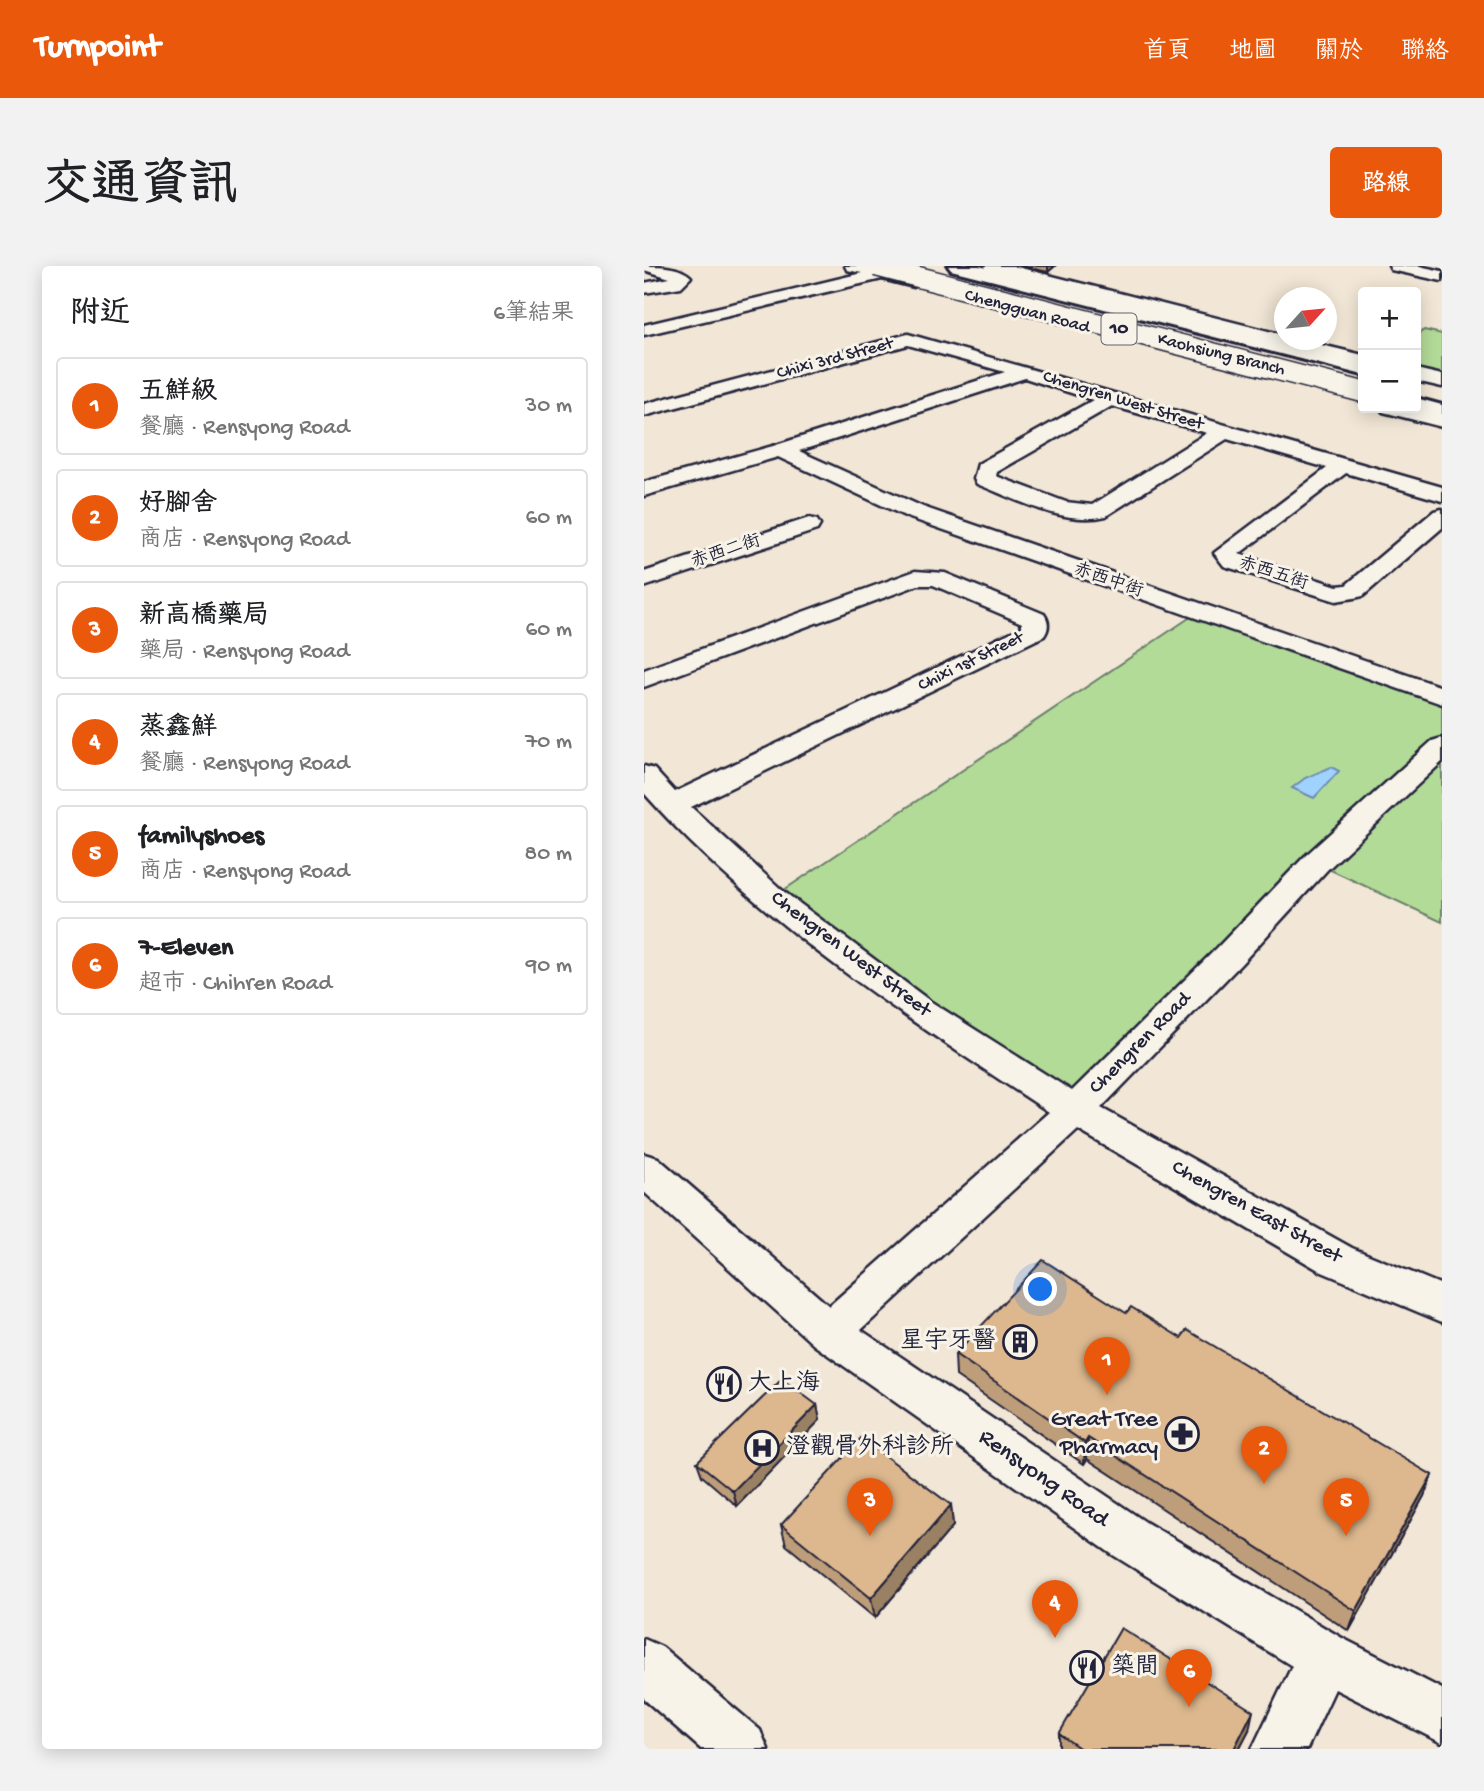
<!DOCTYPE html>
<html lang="zh-TW">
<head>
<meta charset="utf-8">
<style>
  :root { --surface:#fff; --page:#f2f2f2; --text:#202124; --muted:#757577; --line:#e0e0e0; --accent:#ea580c }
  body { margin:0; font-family:"Gochi Hand","LXGW WenKai TC",sans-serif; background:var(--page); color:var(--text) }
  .controls { position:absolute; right:21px; top:21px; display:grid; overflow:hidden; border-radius:7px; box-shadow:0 4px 18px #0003 }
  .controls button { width:63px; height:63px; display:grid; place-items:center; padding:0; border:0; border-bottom:2px solid var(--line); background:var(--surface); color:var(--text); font:35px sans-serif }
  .compass { position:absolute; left:630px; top:21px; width:63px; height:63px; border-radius:50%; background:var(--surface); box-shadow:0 4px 18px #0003; rotate:63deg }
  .you { position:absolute; left:397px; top:1024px; width:24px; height:24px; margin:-18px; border:5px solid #fff; border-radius:50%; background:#1a73e8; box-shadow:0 0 0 10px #1a73e833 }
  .badge { display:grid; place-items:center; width:46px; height:46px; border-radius:50%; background:var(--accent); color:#fff; font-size:23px; font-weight:700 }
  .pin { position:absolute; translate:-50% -58px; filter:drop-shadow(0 2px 4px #0008) }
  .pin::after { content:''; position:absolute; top:37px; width:24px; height:21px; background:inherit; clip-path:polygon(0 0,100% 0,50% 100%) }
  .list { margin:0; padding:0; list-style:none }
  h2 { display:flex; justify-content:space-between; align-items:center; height:91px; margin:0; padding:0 28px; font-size:30px }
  h2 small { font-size:23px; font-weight:400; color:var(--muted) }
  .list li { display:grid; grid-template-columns:46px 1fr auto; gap:21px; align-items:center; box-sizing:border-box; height:98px; margin:0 14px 14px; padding:0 14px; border:2px solid var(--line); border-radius:7px }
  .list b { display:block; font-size:26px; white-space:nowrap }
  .list p { margin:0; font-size:23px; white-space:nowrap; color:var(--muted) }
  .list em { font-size:23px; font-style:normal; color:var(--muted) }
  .map { position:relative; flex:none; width:798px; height:1483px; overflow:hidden; border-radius:7px }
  header { display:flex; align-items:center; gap:42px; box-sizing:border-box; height:98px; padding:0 35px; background:var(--accent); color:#fff }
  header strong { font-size:33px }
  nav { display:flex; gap:38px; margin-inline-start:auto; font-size:24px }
  .intro { display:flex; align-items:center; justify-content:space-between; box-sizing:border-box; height:168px; padding:0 42px }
  h1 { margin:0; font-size:49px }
  .button { padding:18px 32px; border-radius:7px; background:var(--accent); color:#fff; font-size:24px; font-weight:700 }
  main { display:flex; gap:42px; padding:0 42px }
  aside { flex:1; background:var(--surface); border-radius:7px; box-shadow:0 4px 18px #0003 }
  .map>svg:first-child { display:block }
  .green { fill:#b3db98; stroke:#6a7e6a; stroke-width:2 }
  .water { fill:#9fd2fc; stroke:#6d8caf; stroke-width:2 }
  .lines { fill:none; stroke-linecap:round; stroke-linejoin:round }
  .minor-casing { stroke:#22223b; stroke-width:5 }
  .highway-casing { stroke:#22223b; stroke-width:6 }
  .minor { fill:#f7f3e8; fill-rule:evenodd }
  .highway { fill:#f7f3e8; fill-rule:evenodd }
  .highway-bridge-casing { stroke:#22223b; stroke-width:23; stroke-linecap:butt }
  .highway-bridge { stroke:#f7f3e8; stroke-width:20 }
  .wall { fill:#be9e7a; stroke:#22223b; stroke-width:2 }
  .shaded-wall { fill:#9b8163; stroke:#22223b; stroke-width:2 }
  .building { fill:#ddb88e; stroke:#22223b; stroke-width:2 }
  .labels { text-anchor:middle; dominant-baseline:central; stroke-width:6; stroke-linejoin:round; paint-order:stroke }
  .far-street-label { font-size:18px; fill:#22223b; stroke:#f7f3e8 }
  .shield { fill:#f7f3e8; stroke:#62616f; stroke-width:2 }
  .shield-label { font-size:19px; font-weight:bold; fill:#22223b }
  .street-label { font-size:21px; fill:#22223b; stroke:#f7f3e8 }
  .near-poi-label { font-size:24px; fill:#22223b; stroke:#f7f3e8; text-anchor:start }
  .near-street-label { font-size:24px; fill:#22223b; stroke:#f7f3e8 }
</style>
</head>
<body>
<header>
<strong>Turnpoint</strong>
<nav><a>首頁</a><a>地圖</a><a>關於</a><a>聯絡</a></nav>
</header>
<div class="intro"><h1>交通資訊</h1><a class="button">路線</a></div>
<main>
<aside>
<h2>附近<small>6筆結果</small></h2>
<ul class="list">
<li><span class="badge">1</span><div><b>五鮮級</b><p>餐廳 · Rensyong Road</p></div><em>30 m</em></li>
<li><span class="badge">2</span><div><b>好腳舍</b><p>商店 · Rensyong Road</p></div><em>60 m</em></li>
<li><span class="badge">3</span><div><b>新高橋藥局</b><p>藥局 · Rensyong Road</p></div><em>60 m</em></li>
<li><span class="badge">4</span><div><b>蒸鑫鮮</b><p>餐廳 · Rensyong Road</p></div><em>70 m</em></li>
<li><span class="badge">5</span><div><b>familyshoes</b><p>商店 · Rensyong Road</p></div><em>80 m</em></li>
<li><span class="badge">6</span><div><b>7-Eleven</b><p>超市 · Chihren Road</p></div><em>90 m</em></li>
</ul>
</aside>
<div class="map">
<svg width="798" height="1483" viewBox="0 0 798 1483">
  <rect width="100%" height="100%" fill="#f2e7d6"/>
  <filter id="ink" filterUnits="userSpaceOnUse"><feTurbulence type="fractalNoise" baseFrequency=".0143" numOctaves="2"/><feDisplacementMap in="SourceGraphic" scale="14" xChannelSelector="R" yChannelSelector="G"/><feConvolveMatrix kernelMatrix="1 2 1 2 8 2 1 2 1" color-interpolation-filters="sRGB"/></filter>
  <g filter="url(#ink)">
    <!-- green -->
    <g class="green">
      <path d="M 780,64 L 798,68 L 798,109 L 772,102 L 772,70 Z"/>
      <path d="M 554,346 L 798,430 L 798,656 L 676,599 L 431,845 L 128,632 Z"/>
    </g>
    <!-- water -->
    <path class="water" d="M 687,501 L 695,505 L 670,532 L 648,522 L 661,512 Z"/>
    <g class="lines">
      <!-- minor casing -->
      <g class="minor-casing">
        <g id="minor">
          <path d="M 0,0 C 16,0 36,0 47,11 L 37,21 L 0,27 L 0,17 L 26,12 L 0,4 Z"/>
          <path d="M 201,0 L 228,0 L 276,12 L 278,16 L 270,21 L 238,13 L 0,69 L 0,59 L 218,7 L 203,4 Z"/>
          <path d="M 341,0 L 369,0 L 640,69 L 640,74 L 657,74 L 719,89 L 719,101 L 343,4 Z"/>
          <path d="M 745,0 L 775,0 L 798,5 L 798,15 L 747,4 Z"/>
          <path d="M 264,68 L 798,221 L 798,235 L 702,207 L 595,288 L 693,320 L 702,319 L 790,245 L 798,243 L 798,262 L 719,330 L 710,332 L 692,335 L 580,300 L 570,287 L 683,202 L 583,173 L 462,250 C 420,260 372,233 333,218 L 330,213 L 334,198 L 449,134 L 381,112 L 155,185 L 279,241 L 798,421 L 798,438 L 263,251 L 134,191 L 0,230 L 0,216 L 129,180 L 361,106 L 264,79 L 0,150 L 0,138 ZM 468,140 L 563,167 L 448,239 L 422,236 L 352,210 L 353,206 Z"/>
          <path d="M 772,103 L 798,109 L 798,121 L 772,115 Z"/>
          <path d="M 736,142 L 769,142 L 798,149 L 798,161 L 739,146 Z"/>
          <path d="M 165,252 L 173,254 L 176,259 L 173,264 L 0,321 L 0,306 Z"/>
          <path d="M 271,305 L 301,307 L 400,348 C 405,355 405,363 400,370 L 47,541 L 139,625 L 286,735 L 428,825 L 573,682 L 661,590 L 788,475 L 798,472 L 798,496 L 683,604 L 597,698 L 457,842 L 708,982 L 798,1019 L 798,1056 L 678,1006 L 434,864 L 217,1064 L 503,1257 L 698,1372 L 798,1423 L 798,1477 L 691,1423 L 663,1483 L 608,1483 L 648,1400 L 469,1289 L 170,1079 L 0,926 L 0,888 L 14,892 L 185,1040 L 405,846 C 263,753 114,655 0,527 L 0,500 L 10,503 L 31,526 L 378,361 L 378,357 L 289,319 L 274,319 L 0,421 L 0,404 Z"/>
          <path d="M 0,1373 L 18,1381 L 116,1464 L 124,1483 L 57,1483 L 0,1433 Z"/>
        </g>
      </g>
      <!-- highway casing -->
      <g class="highway-casing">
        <g id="highway">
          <path d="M 304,0 L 335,0 L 719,97 L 719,109 L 307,4 Z"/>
          <path d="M 772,132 L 798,139 L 798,153 L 764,144 L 763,142 L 772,142 Z"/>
        </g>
      </g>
      <!-- minor -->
      <use href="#minor" class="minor"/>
      <!-- highway -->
      <use href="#highway" class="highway"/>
      <!-- highway-bridge casing -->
      <g class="highway-bridge-casing">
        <path id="highway-bridge" d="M 232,0 L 719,126"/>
      </g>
      <!-- highway-bridge -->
      <use href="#highway-bridge" class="highway-bridge"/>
    </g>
    <!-- wall -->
    <g class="wall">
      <path d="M 376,0 L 411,0 L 404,6 Z"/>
      <path d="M 482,1047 L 537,1072 L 788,1209 L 780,1230 L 705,1365 L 443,1193 L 440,1198 L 312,1110 L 311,1088 Z"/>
      <path d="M 173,1139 L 176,1154 L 93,1240 L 58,1210 L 53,1196 Z"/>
      <path d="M 307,1239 L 309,1260 L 231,1352 L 142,1279 L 137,1259 Z"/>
      <path d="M 605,1464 L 595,1483 L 415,1483 L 415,1468 Z"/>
    </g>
    <!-- shaded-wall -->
    <g class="shaded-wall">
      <path d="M 404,0 L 411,0 L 404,6 Z"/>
      <path d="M 173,1139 L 176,1154 L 93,1240 L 89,1225 Z"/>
      <path d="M 444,1172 L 443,1193 L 440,1198 L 441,1177 Z"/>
      <path d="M 788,1209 L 780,1230 L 705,1365 L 712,1345 Z"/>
      <path d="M 307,1239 L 309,1260 L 231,1352 L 227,1332 Z"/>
      <path d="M 609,1445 L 605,1464 L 595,1483 L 590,1483 Z"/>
    </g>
    <!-- building -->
    <g class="building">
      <path d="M 399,994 L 482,1047 L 487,1041 L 537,1072 L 543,1064 L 788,1209 L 712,1345 L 444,1172 L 441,1177 L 311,1088 Z"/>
      <path d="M 138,1113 L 173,1139 L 89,1225 L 53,1196 Z"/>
      <path d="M 217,1172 L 307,1239 L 227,1332 L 137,1259 Z"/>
      <path d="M 477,1362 L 609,1445 L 590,1483 L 437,1483 L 415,1468 Z"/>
    </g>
  </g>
  <!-- icons -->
  <defs>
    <g id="building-ring" transform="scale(1.75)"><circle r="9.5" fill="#f7f3e8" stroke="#22223b" stroke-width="1.5"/><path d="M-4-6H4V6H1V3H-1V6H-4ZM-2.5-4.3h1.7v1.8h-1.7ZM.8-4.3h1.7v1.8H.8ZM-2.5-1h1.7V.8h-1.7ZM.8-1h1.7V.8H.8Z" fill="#22223b"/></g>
    <g id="restaurant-ring" transform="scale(1.75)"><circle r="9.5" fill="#f7f3e8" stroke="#22223b" stroke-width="1.5"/><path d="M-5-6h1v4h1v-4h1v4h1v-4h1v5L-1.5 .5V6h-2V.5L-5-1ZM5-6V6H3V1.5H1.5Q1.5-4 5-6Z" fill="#22223b"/></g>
    <g id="pharmacy-ring" transform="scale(1.75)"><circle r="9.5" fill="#f7f3e8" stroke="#22223b" stroke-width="1.5"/><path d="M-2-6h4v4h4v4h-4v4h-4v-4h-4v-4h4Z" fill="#22223b"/></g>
    <g id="hospital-ring" transform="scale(1.75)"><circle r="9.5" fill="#f7f3e8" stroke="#22223b" stroke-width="1.5"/><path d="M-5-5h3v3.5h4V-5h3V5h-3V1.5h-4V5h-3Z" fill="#22223b"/></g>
  </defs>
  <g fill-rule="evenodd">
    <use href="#building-ring" x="376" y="1076"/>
    <use href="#restaurant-ring" x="80" y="1118"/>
    <use href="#pharmacy-ring" x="538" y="1168"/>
    <use href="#hospital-ring" x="118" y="1182"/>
    <use href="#restaurant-ring" x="443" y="1402"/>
  </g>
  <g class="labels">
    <!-- far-street labels -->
    <g class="far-street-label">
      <text transform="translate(383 46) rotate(15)">Chengguan Road</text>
      <text transform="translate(577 89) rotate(14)">Kaohsiung Branch</text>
      <text transform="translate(191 93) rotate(-15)">Chixi 3rd Street</text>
      <text transform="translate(479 135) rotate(17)">Chengren West Street</text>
      <text transform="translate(82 286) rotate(-18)">赤西二街</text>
      <text transform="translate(629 308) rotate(18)">赤西五街</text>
      <text transform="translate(464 315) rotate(19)">赤西中街</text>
      <text transform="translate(327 396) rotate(-26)">Chixi 1st Street</text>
    </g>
    <!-- shield labels -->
    <rect class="shield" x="457.5" y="47.5" width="35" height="31" rx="5"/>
    <g class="shield-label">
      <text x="475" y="63">10</text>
    </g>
    <!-- street labels -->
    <g class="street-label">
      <text transform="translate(206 689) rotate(37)">Chengren West Street</text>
      <text transform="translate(497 778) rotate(-45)">Chengren Road</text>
      <text transform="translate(612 947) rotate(29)">Chengren East Street</text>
    </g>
    <!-- near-poi labels -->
    <g class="near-poi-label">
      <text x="352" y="1076" text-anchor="end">星宇牙醫</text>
      <text x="104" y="1118">大上海</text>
      <text x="514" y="1154" text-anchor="end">Great Tree<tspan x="514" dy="28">Pharmacy</tspan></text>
      <text x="142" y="1182">澄觀骨外科診所</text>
      <text x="467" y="1402">築間</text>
    </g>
    <!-- near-street labels -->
    <g class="near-street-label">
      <text transform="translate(399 1213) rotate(35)">Rensyong Road</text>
    </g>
  </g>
</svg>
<div class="controls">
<button>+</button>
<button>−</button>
</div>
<svg class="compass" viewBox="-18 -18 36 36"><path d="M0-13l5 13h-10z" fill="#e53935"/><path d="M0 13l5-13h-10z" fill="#757577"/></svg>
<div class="you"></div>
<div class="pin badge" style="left:463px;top:1129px">1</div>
<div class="pin badge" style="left:620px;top:1218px">2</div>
<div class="pin badge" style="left:226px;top:1270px">3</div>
<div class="pin badge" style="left:411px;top:1372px">4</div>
<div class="pin badge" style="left:702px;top:1270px">5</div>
<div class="pin badge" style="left:545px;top:1441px">6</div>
</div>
</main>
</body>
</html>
